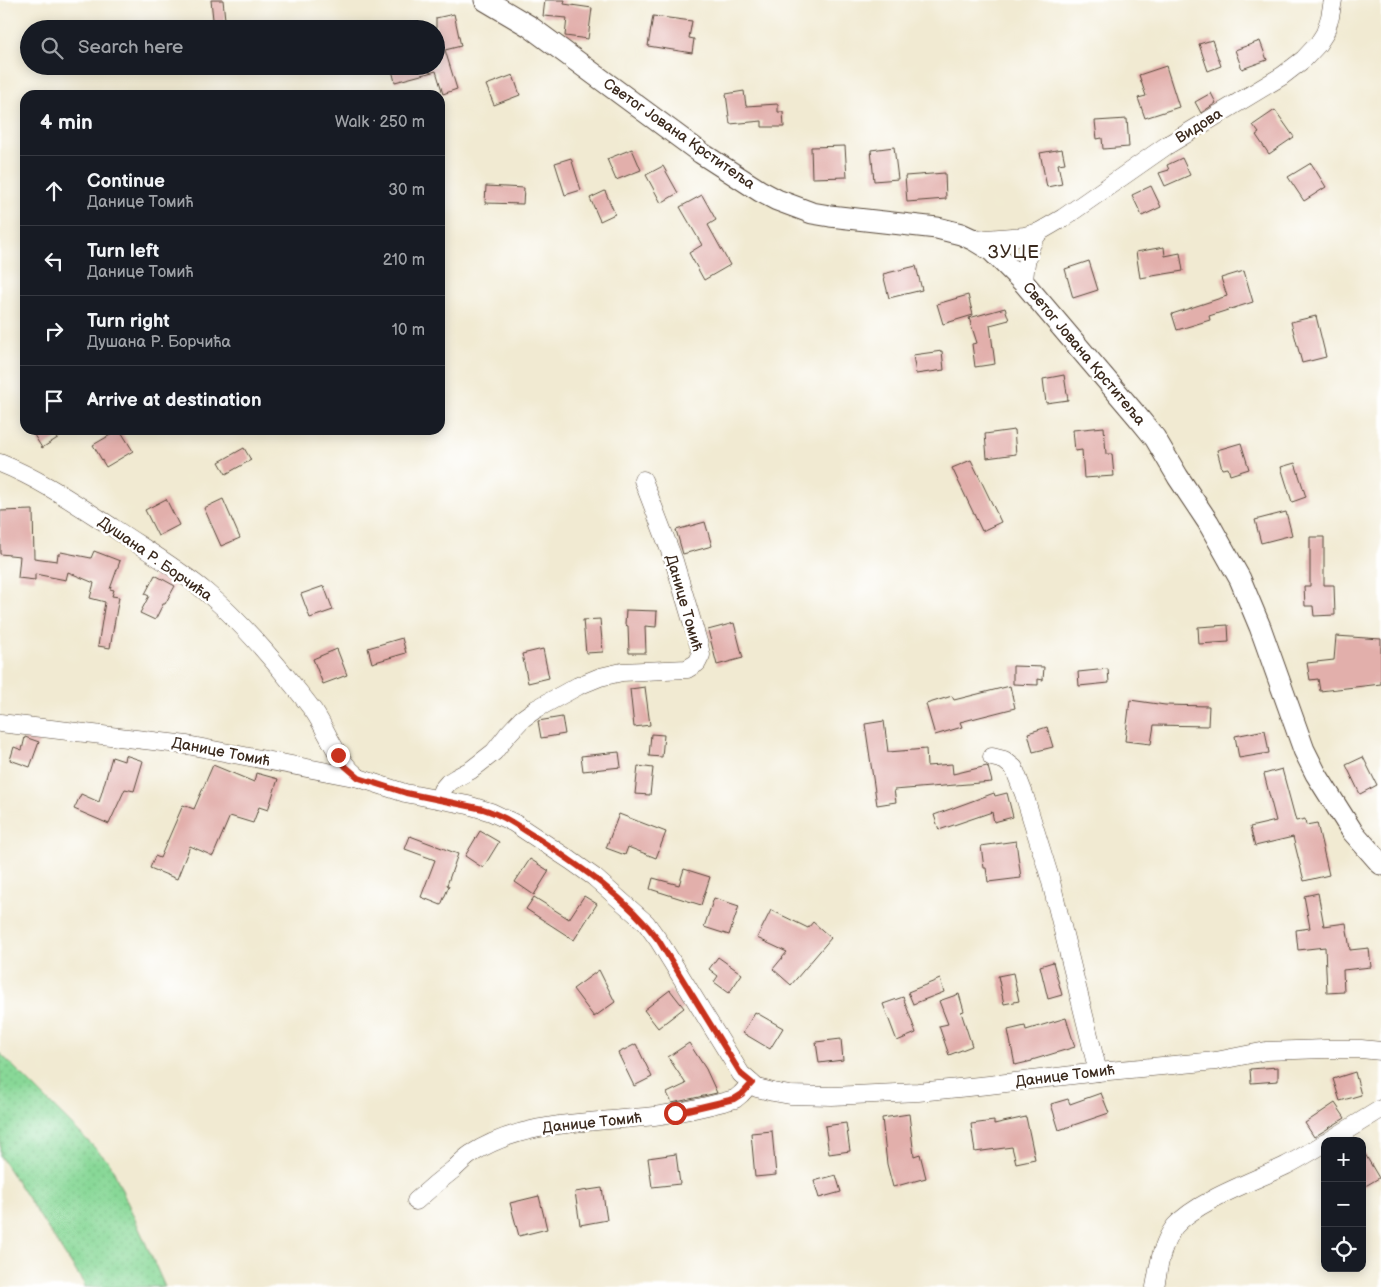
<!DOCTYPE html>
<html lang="en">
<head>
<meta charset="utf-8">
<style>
  :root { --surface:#171b24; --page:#20242c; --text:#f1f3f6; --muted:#9ea1a6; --line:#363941 }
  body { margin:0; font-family:"Balsamiq Sans",sans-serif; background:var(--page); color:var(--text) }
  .controls { position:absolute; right:15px; bottom:15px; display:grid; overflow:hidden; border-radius:10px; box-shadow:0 2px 12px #0003 }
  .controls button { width:45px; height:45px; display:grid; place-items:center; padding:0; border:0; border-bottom:1px solid var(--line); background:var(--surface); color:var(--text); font:25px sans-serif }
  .stop { position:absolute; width:15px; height:15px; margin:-11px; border:4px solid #c8321e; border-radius:50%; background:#fff }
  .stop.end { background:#c8321e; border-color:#fff; box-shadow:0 1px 5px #0008 }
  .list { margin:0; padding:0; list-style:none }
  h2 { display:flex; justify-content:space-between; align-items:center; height:65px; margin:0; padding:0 20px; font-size:21px }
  h2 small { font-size:16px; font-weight:400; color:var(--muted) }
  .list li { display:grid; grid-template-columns:32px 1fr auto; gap:15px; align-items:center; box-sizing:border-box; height:70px; padding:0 20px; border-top:1px solid var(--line) }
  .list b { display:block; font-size:19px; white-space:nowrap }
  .list p { margin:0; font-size:16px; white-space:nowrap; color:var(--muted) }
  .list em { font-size:16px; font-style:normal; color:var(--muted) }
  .icon { flex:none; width:28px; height:28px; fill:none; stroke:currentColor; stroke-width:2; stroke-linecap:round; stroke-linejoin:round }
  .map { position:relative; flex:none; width:1381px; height:1287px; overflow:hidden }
  .search { position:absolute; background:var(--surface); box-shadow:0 2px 12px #0003; left:20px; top:20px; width:425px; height:55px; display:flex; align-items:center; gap:12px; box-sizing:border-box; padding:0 18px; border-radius:28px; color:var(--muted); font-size:19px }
  .panel { position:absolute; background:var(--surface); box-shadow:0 2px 12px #0003; left:20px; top:90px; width:425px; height:345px; border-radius:15px }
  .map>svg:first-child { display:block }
  .grass { fill:url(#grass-dots); stroke:#62815a }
  .building { fill:#e2afab }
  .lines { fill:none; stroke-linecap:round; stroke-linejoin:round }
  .minor-casing { stroke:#564739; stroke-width:19 }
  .tertiary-casing { stroke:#564739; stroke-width:23 }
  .minor { stroke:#fff; stroke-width:18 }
  .tertiary { stroke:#fff; stroke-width:21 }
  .route { stroke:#c8321e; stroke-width:6 }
  .labels { text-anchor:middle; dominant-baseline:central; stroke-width:5; stroke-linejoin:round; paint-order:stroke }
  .street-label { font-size:15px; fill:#3b2a1e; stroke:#fff }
  .quarter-label { font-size:18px; letter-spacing:1px; fill:#3b2a1e; stroke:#fff }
</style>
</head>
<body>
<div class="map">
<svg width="1381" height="1287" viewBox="0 0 1381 1287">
  <defs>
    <pattern id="grass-dots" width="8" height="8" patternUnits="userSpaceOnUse" patternTransform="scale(1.25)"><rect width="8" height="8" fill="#88d897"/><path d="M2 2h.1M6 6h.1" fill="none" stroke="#76ba82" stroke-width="1.8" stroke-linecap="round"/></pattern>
  </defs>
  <rect width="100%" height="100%" fill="#fff"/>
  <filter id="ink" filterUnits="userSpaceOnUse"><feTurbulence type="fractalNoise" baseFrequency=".02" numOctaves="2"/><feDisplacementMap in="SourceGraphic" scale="10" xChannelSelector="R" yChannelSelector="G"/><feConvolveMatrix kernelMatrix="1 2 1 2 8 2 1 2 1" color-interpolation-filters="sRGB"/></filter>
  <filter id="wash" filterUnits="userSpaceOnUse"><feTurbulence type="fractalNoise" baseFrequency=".0096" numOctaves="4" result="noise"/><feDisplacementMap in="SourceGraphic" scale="20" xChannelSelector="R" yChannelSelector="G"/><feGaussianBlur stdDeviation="1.12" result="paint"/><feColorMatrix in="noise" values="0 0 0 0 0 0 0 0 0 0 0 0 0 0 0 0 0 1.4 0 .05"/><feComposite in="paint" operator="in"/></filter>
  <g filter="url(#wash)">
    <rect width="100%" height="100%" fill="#f1ead2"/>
    <!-- grass -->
    <path class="grass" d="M 0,1053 L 110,1163 L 165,1287 L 85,1287 L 83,1282 L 0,1156 Z"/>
    <g id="blocks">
      <!-- building -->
      <g class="building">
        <path d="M 211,0 L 223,0 L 226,29 L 214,29 Z"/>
        <path d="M 545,0 L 565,0 L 564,4 L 592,8 L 588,39 L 565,36 L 567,18 L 543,16 Z"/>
        <path d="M 454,14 L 461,46 L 445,50 L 457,89 L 443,94 L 436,71 L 395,82 L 391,66 L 436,66 L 436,18 Z"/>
        <path d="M 653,16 L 692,21 L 689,38 L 694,39 L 692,53 L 648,46 Z"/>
        <path d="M 1212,40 L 1221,66 L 1208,71 L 1199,44 Z"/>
        <path d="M 1260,41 L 1267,60 L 1242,69 L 1235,50 Z"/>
        <path d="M 1166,66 L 1179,107 L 1145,118 L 1138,98 L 1146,96 L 1139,75 Z"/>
        <path d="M 513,75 L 520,95 L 494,105 L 486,85 Z"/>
        <path d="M 744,91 L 746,106 L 778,104 L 778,112 L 783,112 L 784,127 L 762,127 L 762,121 L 730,124 L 726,94 Z"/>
        <path d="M 1211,93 L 1216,103 L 1201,113 L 1195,102 Z"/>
        <path d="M 1275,110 L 1294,137 L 1269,154 L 1256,135 L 1259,133 L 1253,125 Z"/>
        <path d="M 1127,119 L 1129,147 L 1103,149 L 1102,138 L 1097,139 L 1095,121 Z"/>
        <path d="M 845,146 L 847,177 L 812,178 L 811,147 Z"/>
        <path d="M 894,147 L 898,179 L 874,181 L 871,150 Z"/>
        <path d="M 632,149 L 641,170 L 616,180 L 607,159 Z"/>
        <path d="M 1062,149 L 1065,163 L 1058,164 L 1062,184 L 1047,187 L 1040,153 Z"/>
        <path d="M 571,158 L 581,190 L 565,195 L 555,163 Z"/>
        <path d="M 1182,158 L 1190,175 L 1165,186 L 1159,173 L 1169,170 L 1167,165 Z"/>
        <path d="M 1311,163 L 1326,187 L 1304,201 L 1288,177 Z"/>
        <path d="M 663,166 L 678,193 L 661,203 L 646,175 Z"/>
        <path d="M 945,173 L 946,199 L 907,202 L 905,176 Z"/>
        <path d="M 486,186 L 524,188 L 523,204 L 485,203 Z"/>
        <path d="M 1151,186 L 1161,207 L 1142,216 L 1132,195 Z"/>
        <path d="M 605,191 L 615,214 L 600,221 L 590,198 Z"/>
        <path d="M 702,195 L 716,220 L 708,225 L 730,265 L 704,280 L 689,253 L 702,245 L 680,207 Z"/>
        <path d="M 1164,247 L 1165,256 L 1180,253 L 1183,271 L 1140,278 L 1136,252 Z"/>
        <path d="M 1089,261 L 1098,290 L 1073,298 L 1065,269 Z"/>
        <path d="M 916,266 L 922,290 L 889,298 L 883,274 Z"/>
        <path d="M 1244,271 L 1253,302 L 1209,316 L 1210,320 L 1177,330 L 1172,314 L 1227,296 L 1221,278 Z"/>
        <path d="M 968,295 L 973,315 L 943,324 L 937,304 Z"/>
        <path d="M 1005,308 L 1009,320 L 990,325 L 995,364 L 975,367 L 972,344 L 977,343 L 969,318 Z"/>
        <path d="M 1316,316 L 1326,357 L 1302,363 L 1291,322 Z"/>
        <path d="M 942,351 L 944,370 L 916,374 L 913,355 Z"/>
        <path d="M 1064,375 L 1068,400 L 1046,403 L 1043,379 Z"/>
        <path d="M 1104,427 L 1106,454 L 1112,454 L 1114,476 L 1084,478 L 1082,450 L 1075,451 L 1073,430 Z"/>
        <path d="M 31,430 L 70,430 L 42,448 Z"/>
        <path d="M 119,430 L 120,430 L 133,451 L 106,467 L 93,445 Z"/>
        <path d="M 1014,430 L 1016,454 L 987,458 L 985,434 Z"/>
        <path d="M 1241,443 L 1249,469 L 1230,475 L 1228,468 L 1222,469 L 1217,450 Z"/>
        <path d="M 244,448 L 251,460 L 226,474 L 219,462 Z"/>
        <path d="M 971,460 L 1001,522 L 982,531 L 952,468 Z"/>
        <path d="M 1295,463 L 1306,497 L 1292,502 L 1281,467 Z"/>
        <path d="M 166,499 L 179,525 L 158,536 L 145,510 Z"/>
        <path d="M 223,499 L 240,538 L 221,546 L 204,508 Z"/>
        <path d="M 33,510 L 34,558 L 57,561 L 58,554 L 60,554 L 61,552 L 91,558 L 94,551 L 120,561 L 110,589 L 114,590 L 112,596 L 119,597 L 110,648 L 98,646 L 105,602 L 90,598 L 94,583 L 68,572 L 66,580 L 35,574 L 35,580 L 18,578 L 20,556 L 0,554 L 0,511 Z"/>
        <path d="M 1286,512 L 1292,535 L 1261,543 L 1255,520 Z"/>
        <path d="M 705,522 L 712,546 L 683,554 L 676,530 Z"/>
        <path d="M 1310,537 L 1324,537 L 1324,585 L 1334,585 L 1335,615 L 1314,616 L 1313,606 L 1305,606 L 1304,586 L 1310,586 Z"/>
        <path d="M 155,575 L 175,586 L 165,604 L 163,604 L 155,620 L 140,613 L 149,596 L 145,594 Z"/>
        <path d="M 324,586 L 333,610 L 310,618 L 301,594 Z"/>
        <path d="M 626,610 L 657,611 L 656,627 L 645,626 L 646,653 L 629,653 L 628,626 L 625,625 Z"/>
        <path d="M 600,619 L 603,652 L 586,653 L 583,620 Z"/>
        <path d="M 734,623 L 743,658 L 717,665 L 708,630 Z"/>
        <path d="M 1228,625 L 1229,642 L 1199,644 L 1198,627 Z"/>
        <path d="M 1336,636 L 1381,639 L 1381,684 L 1320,691 L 1318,679 L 1310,680 L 1307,663 L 1334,660 Z"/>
        <path d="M 402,638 L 406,653 L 372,663 L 368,648 Z"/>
        <path d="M 337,649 L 347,675 L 323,684 L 313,659 Z"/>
        <path d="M 543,649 L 549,678 L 528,683 L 522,654 Z"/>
        <path d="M 1013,666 L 1044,667 L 1043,680 L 1038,679 L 1038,685 L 1013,684 Z"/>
        <path d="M 1108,669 L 1109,683 L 1079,686 L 1078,672 Z"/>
        <path d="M 1010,686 L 1015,708 L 960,722 L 962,727 L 935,735 L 926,704 L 952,696 L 954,700 Z"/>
        <path d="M 645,687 L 650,725 L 634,727 L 630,689 Z"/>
        <path d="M 1130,700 L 1165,705 L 1209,706 L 1208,726 L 1154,725 L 1151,744 L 1125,741 Z"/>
        <path d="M 562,717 L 565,734 L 541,738 L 538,721 Z"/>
        <path d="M 884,721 L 888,752 L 926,749 L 927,766 L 952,764 L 953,774 L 987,766 L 988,767 L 992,782 L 894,790 L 896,802 L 877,805 L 865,724 Z"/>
        <path d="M 1047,727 L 1053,747 L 1033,752 L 1028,733 Z"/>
        <path d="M 1265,730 L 1269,753 L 1239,758 L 1235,736 Z"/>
        <path d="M 651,734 L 664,735 L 662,757 L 649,756 Z"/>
        <path d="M 25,737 L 39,742 L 30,767 L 10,760 L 14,747 L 22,750 Z"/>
        <path d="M 619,752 L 621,767 L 583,771 L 581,756 Z"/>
        <path d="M 125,755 L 143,761 L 134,791 L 125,789 L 109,824 L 74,809 L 81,794 L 99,802 L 112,757 L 124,761 Z"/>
        <path d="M 1363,757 L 1377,785 L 1360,794 L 1346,765 Z"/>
        <path d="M 213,765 L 254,782 L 256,773 L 278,779 L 268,810 L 259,807 L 253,823 L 230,816 L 213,856 L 190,846 L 177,879 L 150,868 L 155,856 L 160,858 L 183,805 L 194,809 Z"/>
        <path d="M 638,766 L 653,768 L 650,795 L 635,794 Z"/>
        <path d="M 1282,769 L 1296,821 L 1305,819 L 1306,825 L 1317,823 L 1329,875 L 1304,881 L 1293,837 L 1255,846 L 1250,827 L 1276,821 L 1264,774 Z"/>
        <path d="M 994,793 L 995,796 L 1007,793 L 1013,817 L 994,822 L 992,812 L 939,830 L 934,815 Z"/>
        <path d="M 619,814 L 666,832 L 656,858 L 628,847 L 625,855 L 606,848 Z"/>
        <path d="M 480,831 L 499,842 L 483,868 L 465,856 Z"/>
        <path d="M 410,836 L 458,854 L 447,885 L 449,886 L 441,905 L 421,897 L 435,860 L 405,849 Z"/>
        <path d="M 1016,841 L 1021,878 L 988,882 L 986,868 L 984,868 L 981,846 Z"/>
        <path d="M 530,859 L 549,871 L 534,895 L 515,882 Z"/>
        <path d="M 684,869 L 710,877 L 701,905 L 650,889 L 653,878 L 679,885 Z"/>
        <path d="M 1318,893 L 1324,926 L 1346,923 L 1350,950 L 1369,948 L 1371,967 L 1343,970 L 1344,992 L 1327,993 L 1325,947 L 1298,950 L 1296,930 L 1310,928 L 1304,896 Z"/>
        <path d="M 584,896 L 597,904 L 574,940 L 526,909 L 534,897 L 569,919 Z"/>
        <path d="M 714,898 L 739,906 L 729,935 L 704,927 Z"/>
        <path d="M 771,910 L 808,928 L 813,922 L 831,938 L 791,985 L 773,969 L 787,952 L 757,938 Z"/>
        <path d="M 718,957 L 742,974 L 729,993 L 714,982 L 718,976 L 709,969 Z"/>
        <path d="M 1053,962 L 1062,995 L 1048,999 L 1040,966 Z"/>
        <path d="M 599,970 L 615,1002 L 594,1017 L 573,989 Z"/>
        <path d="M 1013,973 L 1019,1001 L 1004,1004 L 998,976 Z"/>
        <path d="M 940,979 L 944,992 L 913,1004 L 908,992 Z"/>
        <path d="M 670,990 L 684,1008 L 658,1028 L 644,1010 Z"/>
        <path d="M 959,994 L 964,1011 L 961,1012 L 972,1046 L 949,1055 L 939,1026 L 948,1024 L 939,1001 Z"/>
        <path d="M 903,997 L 916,1033 L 897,1041 L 883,1004 Z"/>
        <path d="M 755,1012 L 783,1028 L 770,1049 L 743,1033 Z"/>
        <path d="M 1066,1018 L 1075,1047 L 1032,1060 L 1032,1061 L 1015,1065 L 1008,1030 L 1025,1026 L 1026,1030 Z"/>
        <path d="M 841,1039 L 843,1060 L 819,1063 L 816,1042 Z"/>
        <path d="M 689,1043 L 706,1069 L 717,1093 L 672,1103 L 667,1093 L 686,1084 L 668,1057 Z"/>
        <path d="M 636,1044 L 652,1077 L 634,1086 L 618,1053 Z"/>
        <path d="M 1278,1067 L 1278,1081 L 1251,1083 L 1250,1069 Z"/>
        <path d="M 1355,1072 L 1361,1095 L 1340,1101 L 1333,1079 Z"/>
        <path d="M 1101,1093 L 1109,1113 L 1059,1130 L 1051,1104 L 1068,1099 L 1070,1104 Z"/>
        <path d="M 1335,1103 L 1345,1118 L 1314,1137 L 1305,1123 Z"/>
        <path d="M 909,1114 L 914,1156 L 920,1154 L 926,1178 L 893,1187 L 887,1164 L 882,1118 Z"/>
        <path d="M 1026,1117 L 1035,1159 L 1016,1163 L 1012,1147 L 975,1152 L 971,1124 L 994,1121 L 994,1124 Z"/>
        <path d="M 846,1123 L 850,1151 L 829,1154 L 825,1126 Z"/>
        <path d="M 772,1131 L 776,1175 L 755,1177 L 751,1133 Z"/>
        <path d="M 1362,1149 L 1379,1178 L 1362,1188 Z"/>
        <path d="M 676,1154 L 680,1184 L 652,1187 L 648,1158 Z"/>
        <path d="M 836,1175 L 841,1192 L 819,1198 L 814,1181 Z"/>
        <path d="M 602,1188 L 607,1220 L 580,1225 L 575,1192 Z"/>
        <path d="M 539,1196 L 547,1229 L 519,1236 L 510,1203 Z"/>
      </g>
    </g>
  </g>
  <g filter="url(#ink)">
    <use href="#blocks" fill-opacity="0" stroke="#564739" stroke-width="1"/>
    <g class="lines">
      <!-- minor casing -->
      <g class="minor-casing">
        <g id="minor">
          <path d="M 974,240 L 1025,236 L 1039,232 L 1063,218 L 1166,146 L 1282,76 L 1304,59 L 1318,44 L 1325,33 L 1330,17 L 1333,0"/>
          <path d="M 1024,283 C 1025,264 1027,248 1039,232"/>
          <path d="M 0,463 C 40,479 76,504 112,527 C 143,548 177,568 206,592 C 237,618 264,649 289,680 C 298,691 307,702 315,713 C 330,736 337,761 359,778"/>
          <path d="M 0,723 L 187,745 L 359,778 L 405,793 L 468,805 L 491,812 L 514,823 L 570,860 L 594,877 L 646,923 L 659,941 L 741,1074 L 757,1088 L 773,1092 L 790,1095 L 832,1096 L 918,1092 L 989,1085 L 1098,1072 L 1216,1061 L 1266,1051 L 1325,1049 L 1361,1049 L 1381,1051"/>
          <path d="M 992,757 L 1004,760 L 1014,768 L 1024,794 L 1050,878 L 1098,1072"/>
          <path d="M 439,799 L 442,790 L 448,783 L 456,778 L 471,770 L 494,752 L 508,734 L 522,719 L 536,709 L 578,686 L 600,677 L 622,672 L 687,669 L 697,663 L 701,655 L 699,645 L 674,561 L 643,480"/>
          <path d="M 1329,1141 L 1381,1109"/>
          <path d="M 416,1201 C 428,1190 441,1179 454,1169 C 459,1164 465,1158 471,1154 C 522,1121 587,1123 645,1117 C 675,1114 705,1107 735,1099 L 741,1094 L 751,1083"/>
          <path d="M 1155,1287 C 1159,1266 1161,1244 1175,1226 C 1197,1201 1254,1181 1285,1166 C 1299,1159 1312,1151 1325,1143"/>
        </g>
      </g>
      <!-- tertiary casing -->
      <g class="tertiary-casing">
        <path id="tertiary" d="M 485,0 L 529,26 L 701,153 L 760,191 L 777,200 L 812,213 L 830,216 L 937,228 L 961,234 L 974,240 L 992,251 L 1024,283 L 1137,416 L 1155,438 L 1178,477 L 1208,522 L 1240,579 L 1260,627 L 1304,750 L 1316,774 L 1352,831 L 1381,864"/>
      </g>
      <!-- minor -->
      <use href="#minor" class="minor"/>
      <!-- tertiary -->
      <use href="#tertiary" class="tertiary"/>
    </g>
  </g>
  <g class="lines" filter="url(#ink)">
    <!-- route -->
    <path class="route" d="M 338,755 L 345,766 L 359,778 L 406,793 L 483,809 C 503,815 519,827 537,838 C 581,867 627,898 659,941 L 741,1074 L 752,1083 L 742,1094 L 734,1099 L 675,1113"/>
  </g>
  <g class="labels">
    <!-- street labels -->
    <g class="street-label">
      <text transform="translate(1199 126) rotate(-32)">Видова</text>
      <text transform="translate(679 134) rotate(35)">Светог Јована Крститеља</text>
      <text transform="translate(1084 354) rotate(50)">Светог Јована Крститеља</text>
      <text transform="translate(155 559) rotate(35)">Душана Р. Борчића</text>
      <text transform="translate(684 603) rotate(74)">Данице Томић</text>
      <text transform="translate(221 752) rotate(11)">Данице Томић</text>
      <text transform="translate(1065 1076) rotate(-7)">Данице Томић</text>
      <text transform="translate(592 1123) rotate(-6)">Данице Томић</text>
    </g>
    <!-- quarter labels -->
    <g class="quarter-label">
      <text x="1014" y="252">ЗУЦЕ</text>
    </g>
  </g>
</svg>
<div class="controls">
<button>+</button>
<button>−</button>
<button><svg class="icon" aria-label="locate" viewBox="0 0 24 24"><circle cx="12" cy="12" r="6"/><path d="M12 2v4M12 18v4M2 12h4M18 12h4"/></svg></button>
</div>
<div class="stop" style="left:675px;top:1113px"></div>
<div class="stop end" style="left:338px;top:755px"></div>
<div class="search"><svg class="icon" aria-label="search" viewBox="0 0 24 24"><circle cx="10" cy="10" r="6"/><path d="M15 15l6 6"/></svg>Search here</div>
<section class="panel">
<h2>4 min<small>Walk · 250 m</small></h2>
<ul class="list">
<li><svg class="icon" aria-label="ahead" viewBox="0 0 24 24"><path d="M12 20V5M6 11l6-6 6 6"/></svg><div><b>Continue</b><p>Данице Томић</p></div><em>30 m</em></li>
<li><svg class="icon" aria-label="left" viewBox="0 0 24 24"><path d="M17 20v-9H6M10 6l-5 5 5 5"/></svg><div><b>Turn left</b><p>Данице Томић</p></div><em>210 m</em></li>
<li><svg class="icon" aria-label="right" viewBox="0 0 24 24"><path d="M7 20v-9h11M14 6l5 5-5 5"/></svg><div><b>Turn right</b><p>Душана Р. Борчића</p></div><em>10 m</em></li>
<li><svg class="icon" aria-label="arrive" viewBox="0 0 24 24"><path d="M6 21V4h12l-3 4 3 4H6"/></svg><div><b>Arrive at destination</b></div></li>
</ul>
</section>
</div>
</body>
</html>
